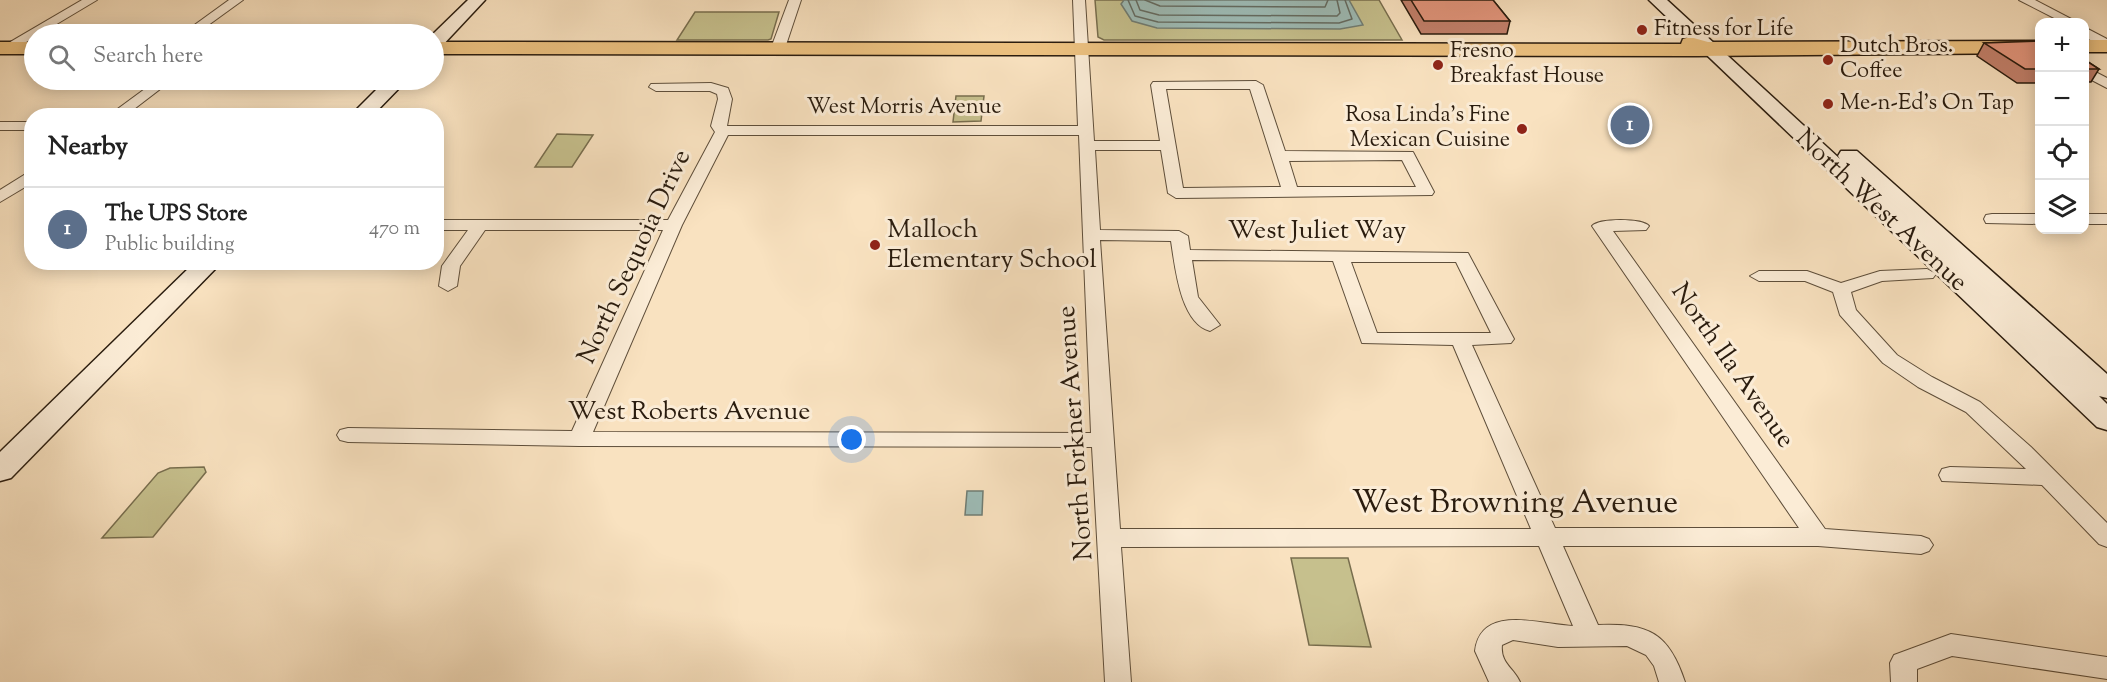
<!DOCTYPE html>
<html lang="en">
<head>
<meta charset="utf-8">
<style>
  :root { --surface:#fff; --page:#f2f2f2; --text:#222; --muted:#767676; --line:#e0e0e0; --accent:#d93025 }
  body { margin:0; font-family:"Sorts Mill Goudy",serif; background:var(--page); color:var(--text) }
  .controls { position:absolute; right:18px; top:18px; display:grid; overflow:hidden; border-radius:12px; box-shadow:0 3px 15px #0003 }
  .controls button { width:54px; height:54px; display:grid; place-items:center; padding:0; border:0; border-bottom:2px solid var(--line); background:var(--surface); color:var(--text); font:30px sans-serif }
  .you { position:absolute; left:852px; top:440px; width:21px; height:21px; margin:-15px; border:4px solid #fff; border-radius:50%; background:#1a73e8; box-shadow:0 0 0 9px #1a73e833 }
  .badge { display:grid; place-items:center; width:39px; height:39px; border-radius:50%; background:var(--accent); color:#fff; font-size:20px; font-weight:700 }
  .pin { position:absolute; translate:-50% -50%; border:3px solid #fff; box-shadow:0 2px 6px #0006 }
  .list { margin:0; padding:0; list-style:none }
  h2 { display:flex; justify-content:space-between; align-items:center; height:78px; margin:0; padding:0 24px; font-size:26px }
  h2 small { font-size:20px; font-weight:400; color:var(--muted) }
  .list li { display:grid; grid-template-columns:39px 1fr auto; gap:18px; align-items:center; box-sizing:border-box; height:84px; padding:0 24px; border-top:2px solid var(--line) }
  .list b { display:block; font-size:22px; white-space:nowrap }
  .list p { margin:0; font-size:20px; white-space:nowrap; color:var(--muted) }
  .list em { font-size:20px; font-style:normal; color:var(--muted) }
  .icon { flex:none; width:33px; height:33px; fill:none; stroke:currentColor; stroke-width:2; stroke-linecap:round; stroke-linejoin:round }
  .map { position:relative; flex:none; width:2107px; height:682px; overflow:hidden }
  .search { position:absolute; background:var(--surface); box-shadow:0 3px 15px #0003; left:24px; top:24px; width:420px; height:66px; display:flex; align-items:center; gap:15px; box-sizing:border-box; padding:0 21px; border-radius:33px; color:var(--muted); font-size:22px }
  .panel { position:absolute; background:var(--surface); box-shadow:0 3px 15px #0003; left:24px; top:108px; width:420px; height:162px; border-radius:24px }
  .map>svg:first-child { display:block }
  .green { fill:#c6c08d; stroke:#786e4e; stroke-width:1.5 }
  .water { fill:#9ebdb8; stroke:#707d74; stroke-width:1.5 }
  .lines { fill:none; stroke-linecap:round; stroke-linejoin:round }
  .shore { stroke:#646c63; stroke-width:1.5 }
  .street-casing { stroke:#5e4e3a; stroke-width:2 }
  .secondary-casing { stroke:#2a1c0e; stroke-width:3 }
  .primary-casing { stroke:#2a1c0e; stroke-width:3 }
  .street { fill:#fbecd6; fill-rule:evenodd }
  .secondary { fill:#fbecd6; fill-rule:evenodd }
  .primary { fill:#ecc180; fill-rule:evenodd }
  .wall { fill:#c2806b; stroke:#2a1c0e; stroke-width:1.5 }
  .building { fill:#e2957c; stroke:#2a1c0e; stroke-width:1.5 }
  .poi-dot { fill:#8f2418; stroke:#fbecd6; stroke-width:2 }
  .labels { text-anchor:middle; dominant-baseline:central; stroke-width:6; stroke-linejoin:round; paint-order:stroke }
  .far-poi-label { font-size:22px; fill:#2a1c0e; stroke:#fbecd6; text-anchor:start }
  .far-street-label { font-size:22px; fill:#2a1c0e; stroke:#fbecd6 }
  .street-label { font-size:26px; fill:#2a1c0e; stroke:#fbecd6 }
  .poi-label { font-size:26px; fill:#2a1c0e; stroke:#fbecd6; text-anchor:start }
  .near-street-label { font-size:32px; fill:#2a1c0e; stroke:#fbecd6 }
</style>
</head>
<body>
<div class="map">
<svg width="2107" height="682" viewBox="0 0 2107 682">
  <rect width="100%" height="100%" fill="#f9e2c0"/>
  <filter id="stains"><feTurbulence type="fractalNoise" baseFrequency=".00333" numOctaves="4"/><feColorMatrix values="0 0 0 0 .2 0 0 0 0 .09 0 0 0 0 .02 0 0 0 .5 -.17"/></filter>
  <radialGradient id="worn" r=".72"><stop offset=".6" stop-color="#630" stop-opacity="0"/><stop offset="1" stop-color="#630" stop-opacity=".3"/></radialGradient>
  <!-- green -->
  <g class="green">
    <path d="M 1095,0 L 1379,0 L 1402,40 L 1104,40 L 1098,37 Z"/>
    <path d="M 695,12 L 779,12 L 771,39 L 768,40 L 677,40 Z"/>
    <path d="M 956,96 L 984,96 L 981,121 L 953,122 Z"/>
    <path d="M 557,134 L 593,135 L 572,167 L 535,167 Z"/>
    <path d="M 204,467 L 206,472 L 153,537 L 102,538 L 158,473 L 170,468 Z"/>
    <path d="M 1291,558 L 1348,558 L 1371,647 L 1309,645 Z"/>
  </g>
  <!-- water -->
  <g class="water">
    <path d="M 1124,0 L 1349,0 L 1363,25 L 1340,29 L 1157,28 L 1132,21 L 1121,4 Z"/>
    <path d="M 967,491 L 983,491 L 982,515 L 965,515 Z"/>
  </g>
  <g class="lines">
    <!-- shore -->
    <g class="shore">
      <path d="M 1128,0 L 1135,16 L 1158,22 L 1339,23 L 1352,19 L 1345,0"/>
      <path d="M 1136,0 L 1140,10 L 1159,15 L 1337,16 L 1340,13 L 1337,0"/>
      <path d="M 1145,0 L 1160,6 L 1325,7 L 1328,0"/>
    </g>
    <!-- street casing -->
    <g class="street-casing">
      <g id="street">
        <path d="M 82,0 L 97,0 L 40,34 L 34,34 L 34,38 L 7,52 L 0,48 Z"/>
        <path d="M 229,0 L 243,0 L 196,34 L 182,34 Z"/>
        <path d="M 789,0 L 801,0 L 785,48 L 783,51 L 773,51 L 771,48 Z"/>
        <path d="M 1073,0 L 1085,0 L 1094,141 L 1160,141 L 1151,85 L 1153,82 L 1256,81 L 1263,85 L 1285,151 L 1413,152 L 1434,192 L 1432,195 L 1176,198 L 1168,193 L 1161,150 L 1095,150 L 1100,230 L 1179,231 L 1188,236 L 1190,250 L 1468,253 L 1514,339 L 1511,343 L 1472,345 L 1555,528 L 1799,528 L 1592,226 C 1599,218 1642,218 1649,226 L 1646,230 L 1613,231 L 1825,529 L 1921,536 L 1929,539 L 1933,545 L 1929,551 L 1921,554 L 1818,546 L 1563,546 L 1598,625 C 1649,623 1669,633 1685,682 L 1659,682 L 1654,666 L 1646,655 L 1627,646 L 1558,647 L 1513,640 L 1502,645 C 1500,663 1514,668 1520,682 L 1489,682 L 1475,651 C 1481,603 1541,625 1573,626 L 1539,546 L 1121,547 L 1131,682 L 1105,682 L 1092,447 L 579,446 L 348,442 L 340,440 L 337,435 L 340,430 L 348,428 L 572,431 L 663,230 L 485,230 L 460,266 L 457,286 L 448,291 L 439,286 L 442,266 L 468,230 L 436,230 L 436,220 L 668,220 L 715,132 L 711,126 L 718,99 L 717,94 L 710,91 L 656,91 L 649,87 L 651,84 L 711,83 L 728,88 L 732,99 L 727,126 L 1078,126 ZM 1166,89 L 1250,89 L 1281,187 L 1183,188 ZM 728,135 L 1079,135 L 1091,433 L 593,432 L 682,225 ZM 1402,160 L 1416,187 L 1297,187 L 1289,161 ZM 1100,240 L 1171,241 C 1175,266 1180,323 1210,331 L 1220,325 L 1198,297 L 1192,260 L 1333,261 L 1362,343 L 1453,345 L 1531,529 L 1120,529 ZM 1351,262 L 1456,262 L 1491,333 L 1377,333 Z"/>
        <path d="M 2019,0 L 2035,0 L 2077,22 L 2062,22 Z"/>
        <path d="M 2084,27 L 2107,39 L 2107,48 L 2084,37 Z"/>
        <path d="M 2084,66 L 2107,78 L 2107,88 L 2084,76 Z"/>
        <path d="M 157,80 L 172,80 L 125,116 L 108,116 Z"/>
        <rect x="0" y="122" width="32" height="8"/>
        <path d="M 32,170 L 32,183 L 0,202 L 0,190 Z"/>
        <path d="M 1992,214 L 2040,214 L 2040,224 L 1986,223 L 1984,219 L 1986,215 Z"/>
        <rect x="2084" y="214" width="23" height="10"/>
        <path d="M 1927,269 L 1936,274 L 1933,278 L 1882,281 L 1851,292 L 1856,310 L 1897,355 L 1932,377 L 1980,402 L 2031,447 L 2107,523 L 2107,547 L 2099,544 L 2042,485 L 1942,481 L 1939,475 L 1942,469 L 1950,467 L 2026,469 L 1966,412 L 1918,387 L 1883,363 L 1840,315 L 1833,292 L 1805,281 L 1759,281 L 1750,276 L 1759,271 L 1807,271 L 1841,283 L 1880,271 Z"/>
        <path d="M 1951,634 L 2107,657 L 2107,679 L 1952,656 L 1917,669 L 1917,682 L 1891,682 L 1890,663 L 1894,655 Z"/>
      </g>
    </g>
    <!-- secondary casing -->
    <g class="secondary-casing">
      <g id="secondary">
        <path d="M 468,0 L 485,0 L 440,48 L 434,49 L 433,34 Z"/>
        <path d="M 1649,0 L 1667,0 L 1840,159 L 1838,156 L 1841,151 L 1857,151 L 2107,374 L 2107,398 L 2099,396 L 2107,404 L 2107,430 L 2097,427 Z"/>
        <path d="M 386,80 L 407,80 L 372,116 L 350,116 Z"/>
        <path d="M 195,262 L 222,262 L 11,478 L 0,481 L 0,452 Z"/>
      </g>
    </g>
    <!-- primary casing -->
    <g class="primary-casing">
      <g id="primary">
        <path d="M 1690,37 L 1708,42 L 2040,41 L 2040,53 L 1696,56 L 434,54 L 434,42 L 1681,44 L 1683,39 Z"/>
        <rect x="2084" y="40" width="23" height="12"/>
        <rect x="0" y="42" width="34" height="12"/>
      </g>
    </g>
    <!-- street -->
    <use href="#street" class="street"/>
    <!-- secondary -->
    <use href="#secondary" class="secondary"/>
    <!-- primary -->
    <use href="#primary" class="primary"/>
  </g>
  <!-- wall -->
  <g class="wall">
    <path d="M 1401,0 L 1493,0 L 1510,21 L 1507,34 L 1421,34 Z"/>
    <path d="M 2040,41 L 2040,83 L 2017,83 L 1977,56 L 1984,43 Z"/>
    <path d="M 2085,60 L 2099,69 L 2091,82 L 2085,82 Z"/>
  </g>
  <!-- building -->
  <g class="building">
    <path d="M 1411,0 L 1493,0 L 1510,21 L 1424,21 Z"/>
    <path d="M 2040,41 L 2040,69 L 2025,69 L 1984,43 Z"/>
    <path d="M 2085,60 L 2099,69 L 2085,69 Z"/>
  </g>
  <!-- markers -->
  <g class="poi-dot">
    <circle cx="1642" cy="30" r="6"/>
    <circle cx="1828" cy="60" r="6"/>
    <circle cx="1438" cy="65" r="6"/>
    <circle cx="1828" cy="104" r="6"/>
    <circle cx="1522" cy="129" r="6"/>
    <circle cx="875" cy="245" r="6"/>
  </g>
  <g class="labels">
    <!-- far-poi labels -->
    <g class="far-poi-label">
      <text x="1654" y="30">Fitness for Life</text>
      <text x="1840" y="47">Dutch Bros.<tspan x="1840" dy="25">Coffee</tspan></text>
      <text x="1450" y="52">Fresno<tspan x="1450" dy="25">Breakfast House</tspan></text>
      <text x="1840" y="104">Me-n-Ed's On Tap</text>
      <text x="1510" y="116" text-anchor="end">Rosa Linda's Fine<tspan x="1510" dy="25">Mexican Cuisine</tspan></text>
    </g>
    <!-- far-street labels -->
    <g class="far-street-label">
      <text x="904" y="108">West Morris Avenue</text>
    </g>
    <!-- street labels -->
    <g class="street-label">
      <text transform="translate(1881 211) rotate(43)">North West Avenue</text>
      <text x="1317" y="231">West Juliet Way</text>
      <text transform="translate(635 257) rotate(-65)">North Sequoia Drive</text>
      <text transform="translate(1732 366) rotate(55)">North Ila Avenue</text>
      <text x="689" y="412">West Roberts Avenue</text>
      <text transform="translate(1076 433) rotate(-94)">North Forkner Avenue</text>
    </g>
    <!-- poi labels -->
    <g class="poi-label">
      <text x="887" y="230">Malloch<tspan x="887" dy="30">Elementary School</tspan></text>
    </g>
    <!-- near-street labels -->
    <g class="near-street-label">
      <text x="1515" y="504">West Browning Avenue</text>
    </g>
  </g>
  <rect width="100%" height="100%" filter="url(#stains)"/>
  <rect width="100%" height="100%" fill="url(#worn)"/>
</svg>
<div class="controls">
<button>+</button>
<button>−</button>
<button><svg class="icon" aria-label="locate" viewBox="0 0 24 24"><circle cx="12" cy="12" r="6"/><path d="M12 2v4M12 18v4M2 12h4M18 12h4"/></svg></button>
<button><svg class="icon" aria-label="layers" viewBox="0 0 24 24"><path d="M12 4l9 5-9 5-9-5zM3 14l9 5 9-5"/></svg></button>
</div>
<div class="you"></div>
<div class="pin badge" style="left:1630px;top:125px;background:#5c6f8a">1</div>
<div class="search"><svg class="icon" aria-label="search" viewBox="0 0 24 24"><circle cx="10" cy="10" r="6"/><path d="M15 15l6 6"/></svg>Search here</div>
<section class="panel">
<h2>Nearby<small></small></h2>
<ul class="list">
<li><span class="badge" style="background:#5c6f8a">1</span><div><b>The UPS Store</b><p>Public building</p></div><em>470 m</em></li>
</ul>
</section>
</div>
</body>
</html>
